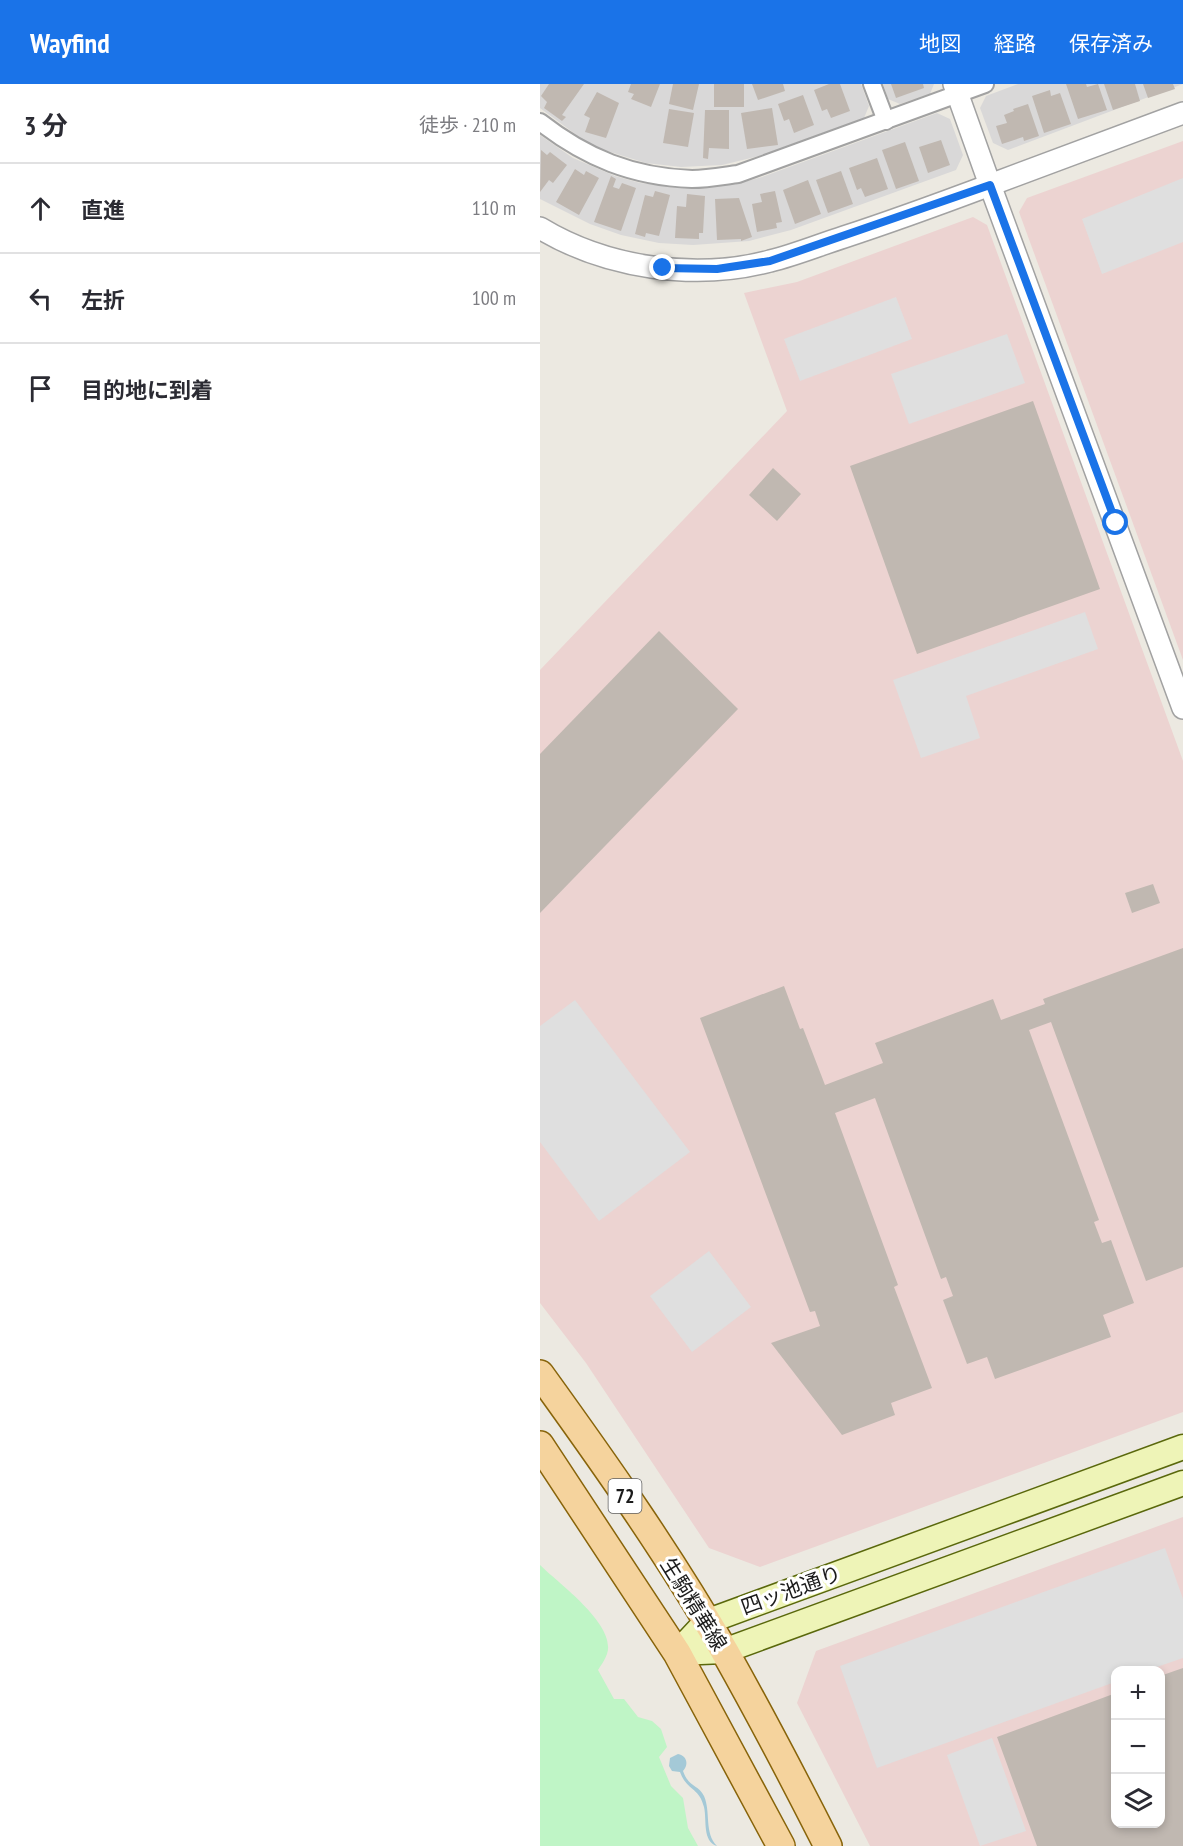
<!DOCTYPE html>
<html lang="ja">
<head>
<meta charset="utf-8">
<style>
  :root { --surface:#fff; --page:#f2f2f3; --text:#2b2b33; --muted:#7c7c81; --line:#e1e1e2; --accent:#1a73e8 }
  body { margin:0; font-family:"PT Sans Narrow","Noto Sans JP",sans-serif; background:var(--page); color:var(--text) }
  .controls { position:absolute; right:18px; bottom:18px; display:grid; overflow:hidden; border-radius:12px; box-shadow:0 3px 9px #0003 }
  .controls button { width:54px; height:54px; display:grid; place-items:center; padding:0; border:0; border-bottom:2px solid var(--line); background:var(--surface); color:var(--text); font:30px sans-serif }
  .stop { position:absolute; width:18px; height:18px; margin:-14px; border:4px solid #1a73e8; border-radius:50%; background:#fff }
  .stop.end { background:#1a73e8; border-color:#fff; box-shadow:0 2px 6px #0008 }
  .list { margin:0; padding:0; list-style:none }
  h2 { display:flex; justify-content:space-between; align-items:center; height:78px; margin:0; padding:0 24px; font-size:26px }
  h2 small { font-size:20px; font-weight:400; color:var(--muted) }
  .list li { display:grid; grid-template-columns:39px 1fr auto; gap:18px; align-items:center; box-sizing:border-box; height:90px; padding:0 24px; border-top:2px solid var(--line) }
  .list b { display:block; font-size:22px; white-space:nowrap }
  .list em { font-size:20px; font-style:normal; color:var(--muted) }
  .icon { flex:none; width:33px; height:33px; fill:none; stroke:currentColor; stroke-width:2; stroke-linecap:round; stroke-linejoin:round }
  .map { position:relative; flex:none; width:643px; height:1762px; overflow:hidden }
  header { display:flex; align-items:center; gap:36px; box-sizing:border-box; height:84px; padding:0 30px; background:var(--accent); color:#fff }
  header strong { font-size:28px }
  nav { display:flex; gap:33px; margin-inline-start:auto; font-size:21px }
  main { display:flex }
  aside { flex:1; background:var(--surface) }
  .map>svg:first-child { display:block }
  .residential { fill:#d9d8d8 }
  .commercial { fill:#ecd3d1; fill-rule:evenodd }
  .park { fill:#bff5c6 }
  .parking { fill:#dfdfdf }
  .water { fill:#a4c9d7 }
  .building { fill:#c0b8b1 }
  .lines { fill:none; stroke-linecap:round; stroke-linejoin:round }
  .minor-casing { stroke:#a2a2a2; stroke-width:20 }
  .tertiary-casing { stroke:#a2a2a2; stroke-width:24 }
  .secondary-casing { stroke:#5a680c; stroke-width:27 }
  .primary-casing { stroke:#88640a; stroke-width:30 }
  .minor { stroke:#fff; stroke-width:16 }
  .tertiary { stroke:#fff; stroke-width:21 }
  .secondary { stroke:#eef4b7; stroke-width:24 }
  .primary { stroke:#f5d39d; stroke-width:27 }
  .route { stroke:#1a73e8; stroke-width:8 }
  .labels { text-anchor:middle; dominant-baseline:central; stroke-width:6; stroke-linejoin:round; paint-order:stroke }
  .shield { fill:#fff; stroke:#5f5f5f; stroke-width:1.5 }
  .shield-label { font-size:20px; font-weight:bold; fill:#1b1b1b }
  .street-label { font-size:21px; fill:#1b1b1b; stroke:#fff }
</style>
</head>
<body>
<header>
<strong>Wayfind</strong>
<nav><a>地図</a><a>経路</a><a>保存済み</a></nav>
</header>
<main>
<aside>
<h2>3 分<small>徒歩 · 210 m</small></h2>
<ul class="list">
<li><svg class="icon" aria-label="ahead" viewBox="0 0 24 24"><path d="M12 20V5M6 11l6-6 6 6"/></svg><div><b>直進</b></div><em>110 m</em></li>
<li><svg class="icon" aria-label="left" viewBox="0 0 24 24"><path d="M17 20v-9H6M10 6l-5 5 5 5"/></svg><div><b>左折</b></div><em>100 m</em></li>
<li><svg class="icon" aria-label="arrive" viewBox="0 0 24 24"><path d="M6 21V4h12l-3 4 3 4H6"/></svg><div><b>目的地に到着</b></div></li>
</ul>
</aside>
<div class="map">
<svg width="643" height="1762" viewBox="0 0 643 1762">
  <rect width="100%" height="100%" fill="#ece9e1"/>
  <!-- residential -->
  <g class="residential">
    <path d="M 0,0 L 321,0 L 329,22 L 324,34 L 219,72 L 182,81 L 141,83 L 106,79 L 67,67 L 46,58 L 0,24 Z"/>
    <path d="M 343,0 L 394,0 L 390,10 L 360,20 L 348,15 Z"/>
    <path d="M 478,0 L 643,0 L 468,66 L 453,59 L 440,24 L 446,12 Z"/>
    <path d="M 397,29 L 410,35 L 423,71 L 416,86 L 251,146 L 209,157 L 153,161 L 119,159 L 81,151 L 50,140 L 0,115 L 0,51 L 33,74 L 75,92 L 100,99 L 138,103 L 171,103 L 204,98 L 222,93 Z"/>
  </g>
  <!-- commercial -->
  <g class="commercial">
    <path d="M 643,57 L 643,576 L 479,128 L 487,114 Z"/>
    <path d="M 433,133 L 447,141 L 643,677 L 643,1328 L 220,1483 L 169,1464 L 46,1279 L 0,1219 L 0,586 L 247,327 L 204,209 L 257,198 Z"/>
    <path d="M 643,1433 L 643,1762 L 330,1762 L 257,1619 L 276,1567 ZM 576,1586 L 620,1586 L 620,1740 L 576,1740 Z"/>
  </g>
  <!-- park -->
  <path class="park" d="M 0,1481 C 18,1499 77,1541 67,1570 C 65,1576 61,1581 58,1586 L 74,1615 L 84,1615 L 98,1633 L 112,1637 L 121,1645 L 127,1663 L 119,1673 L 131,1702 L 143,1714 L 148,1744 L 158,1762 L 0,1762 Z"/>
  <!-- parking -->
  <g class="parking">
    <path d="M 643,94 L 643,158 L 562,190 L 542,135 Z"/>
    <path d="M 356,213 L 372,255 L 260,297 L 244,255 Z"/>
    <path d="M 467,250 L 485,299 L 369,340 L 351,290 Z"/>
    <path d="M 545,528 L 558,565 L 426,612 L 440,654 L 381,674 L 353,596 Z"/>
    <path d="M 35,916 L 150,1068 L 59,1137 L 0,1058 L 0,942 Z"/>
    <path d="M 169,1167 L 211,1223 L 152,1268 L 110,1212 Z"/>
    <path d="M 625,1464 L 643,1515 L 643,1574 L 608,1586 L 576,1586 L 575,1598 L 337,1684 L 300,1582 Z"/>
    <path d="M 452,1654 L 486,1747 L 440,1762 L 407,1671 Z"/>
  </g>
  <!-- water -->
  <path class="water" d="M 138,1670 C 147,1672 149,1680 143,1687 C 149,1704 158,1700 164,1712 C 171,1728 164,1749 177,1762 C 162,1757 167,1736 164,1723 C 159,1703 147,1707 140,1688 L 132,1687 L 129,1682 L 130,1674 Z"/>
  <!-- building -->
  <g class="building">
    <path d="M 9,0 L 44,0 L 22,31 L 26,33 L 22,37 L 4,24 L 7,18 L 1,12 Z"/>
    <path d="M 91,0 L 120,0 L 111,23 L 91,15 L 94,10 L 88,8 Z"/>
    <path d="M 133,0 L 159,0 L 153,26 L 129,20 Z"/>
    <rect x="174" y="0" width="30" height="23"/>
    <path d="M 212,0 L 243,0 L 245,7 L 218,16 Z"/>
    <path d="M 289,0 L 300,0 L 310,27 L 291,34 L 287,25 L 282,27 L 274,6 Z"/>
    <path d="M 351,0 L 383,0 L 384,4 L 356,14 Z"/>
    <path d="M 526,0 L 546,0 L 547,3 L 558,0 L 567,26 L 538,35 Z"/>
    <path d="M 564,0 L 595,0 L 600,17 L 573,26 Z"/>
    <path d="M 603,0 L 633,0 L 635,5 L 608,14 Z"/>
    <path d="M 510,6 L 511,12 L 520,9 L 531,40 L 504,49 L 492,12 Z"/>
    <path d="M 57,8 L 79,19 L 66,54 L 45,48 L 50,34 L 44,31 Z"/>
    <path d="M 263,11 L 274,41 L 254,49 L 249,35 L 244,37 L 238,20 Z"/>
    <path d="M 488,20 L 499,52 L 484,57 L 483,53 L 462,60 L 456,42 L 467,39 L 464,31 L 474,27 L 473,25 Z"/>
    <path d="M 232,24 L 238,61 L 207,65 L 201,29 Z"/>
    <path d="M 129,25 L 154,29 L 148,63 L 123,59 Z"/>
    <path d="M 165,26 L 189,26 L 189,65 L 169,64 L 168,75 L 163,74 Z"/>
    <path d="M 401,56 L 410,81 L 388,89 L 379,63 Z"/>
    <path d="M 365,58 L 379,97 L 356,105 L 342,66 Z"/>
    <path d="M 1,66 L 7,71 L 10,68 L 27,81 L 13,99 L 9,96 L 0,108 Z"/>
    <path d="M 337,74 L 348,105 L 325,113 L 321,104 L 317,106 L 309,84 Z"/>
    <path d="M 35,85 L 44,91 L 46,87 L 59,94 L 39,131 L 16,118 Z"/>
    <path d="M 301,87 L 313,120 L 288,129 L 276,96 Z"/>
    <path d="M 71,92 L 76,95 L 73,103 L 79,105 L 82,99 L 96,104 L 81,147 L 54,138 Z"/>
    <path d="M 268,96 L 281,130 L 255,140 L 243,106 Z"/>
    <path d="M 115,107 L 130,111 L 119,152 L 106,149 L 105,153 L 95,150 L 105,111 L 113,113 Z"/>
    <path d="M 235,107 L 242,138 L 236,139 L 237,144 L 217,148 L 212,120 L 222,118 L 220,110 Z"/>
    <path d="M 147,110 L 165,112 L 163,149 L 159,149 L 159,155 L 135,154 L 137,122 L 146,123 Z"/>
    <path d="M 199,114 L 212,153 L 201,157 L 201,155 L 177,156 L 175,115 Z"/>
    <path d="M 493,317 L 560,505 L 377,570 L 310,382 Z"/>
    <path d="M 233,384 L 261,410 L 237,437 L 209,411 Z"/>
    <path d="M 119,547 L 198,625 L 0,829 L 0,670 Z"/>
    <path d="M 613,800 L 620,819 L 592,829 L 585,809 Z"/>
    <path d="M 643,864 L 643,1183 L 606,1197 L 511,938 L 489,946 L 559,1136 L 554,1138 L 562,1159 L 571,1156 L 594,1219 L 563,1231 L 571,1253 L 455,1295 L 447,1273 L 427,1280 L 403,1216 L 413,1212 L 406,1193 L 401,1195 L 335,1014 L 295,1029 L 358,1201 L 354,1203 L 392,1304 L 351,1319 L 355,1331 L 302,1351 L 231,1259 L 280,1242 L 275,1227 L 270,1228 L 160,934 L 244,902 L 260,945 L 263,944 L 285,1001 L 343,979 L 335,959 L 453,915 L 461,936 L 505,920 L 503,915 Z"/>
    <path d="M 643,1584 L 643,1762 L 497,1762 L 457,1653 L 576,1609 L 576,1740 L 620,1740 L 620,1592 Z"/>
  </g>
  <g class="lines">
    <!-- minor casing -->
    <g class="minor-casing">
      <g id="minor">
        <path d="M 332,0 L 346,37"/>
        <path d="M 0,38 C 46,74 93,93 152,95 C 167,95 183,92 198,90 L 445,0"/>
      </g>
    </g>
    <!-- tertiary casing -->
    <g class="tertiary-casing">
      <g id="tertiary">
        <path d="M 414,0 L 450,101 L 643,29"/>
        <path d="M 0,144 C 66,184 155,197 230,177 C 255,171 279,161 304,153 C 353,137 402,119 450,101 L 643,624"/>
      </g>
    </g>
    <!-- secondary casing -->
    <g class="secondary-casing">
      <g id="secondary">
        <path d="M 137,1569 L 166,1538 L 643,1363"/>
        <path d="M 137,1569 L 184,1567 L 643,1399"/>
      </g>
    </g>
    <!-- primary casing -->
    <g class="primary-casing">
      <g id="primary">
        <path d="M 0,1290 C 65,1380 130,1472 185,1568 C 221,1632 255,1697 288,1762"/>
        <path d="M 0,1361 L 137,1569 L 241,1762"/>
      </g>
    </g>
    <!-- minor -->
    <use href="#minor" class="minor"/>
    <!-- tertiary -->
    <use href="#tertiary" class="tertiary"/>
    <!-- secondary -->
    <use href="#secondary" class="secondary"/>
    <!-- primary -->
    <use href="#primary" class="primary"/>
  </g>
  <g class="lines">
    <!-- route -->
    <path class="route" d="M 123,184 L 177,185 L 230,177 L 450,101 L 576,439"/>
  </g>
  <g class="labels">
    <!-- shield labels -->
    <rect class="shield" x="68.5" y="1395" width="33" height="34" rx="4.5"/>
    <g class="shield-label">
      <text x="85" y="1412">72</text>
    </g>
    <!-- street labels -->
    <g class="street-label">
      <text transform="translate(251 1506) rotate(-20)">四ッ池通り</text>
      <text transform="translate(154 1520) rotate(58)">生駒精華線</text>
    </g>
  </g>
</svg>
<div class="controls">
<button>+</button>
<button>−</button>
<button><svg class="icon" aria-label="layers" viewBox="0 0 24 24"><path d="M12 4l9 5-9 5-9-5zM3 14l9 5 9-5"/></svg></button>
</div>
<div class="stop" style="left:576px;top:439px"></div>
<div class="stop end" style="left:123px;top:184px"></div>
</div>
</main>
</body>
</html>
